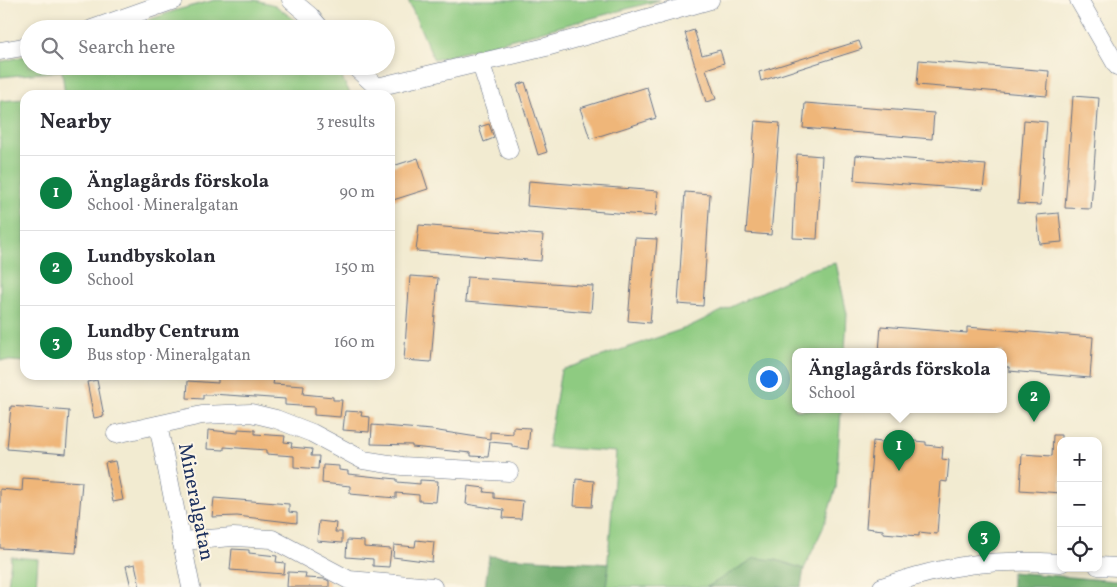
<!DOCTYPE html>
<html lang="en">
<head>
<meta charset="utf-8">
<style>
  :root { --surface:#fff; --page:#f7f7f7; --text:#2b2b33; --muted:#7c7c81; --line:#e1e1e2; --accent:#0b8043 }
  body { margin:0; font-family:Vollkorn,serif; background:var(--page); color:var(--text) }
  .controls { position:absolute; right:15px; bottom:15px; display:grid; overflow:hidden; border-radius:10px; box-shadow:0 2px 8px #0003 }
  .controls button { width:45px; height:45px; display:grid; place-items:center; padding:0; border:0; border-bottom:1px solid var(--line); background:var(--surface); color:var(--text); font:25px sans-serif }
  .you { position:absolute; left:768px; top:378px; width:18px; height:18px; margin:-12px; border:4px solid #fff; border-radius:50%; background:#1a73e8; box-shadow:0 0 0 8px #1a73e833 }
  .badge { display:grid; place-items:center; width:32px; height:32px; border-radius:50%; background:var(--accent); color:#fff; font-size:16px; font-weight:700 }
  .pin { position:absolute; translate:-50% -41px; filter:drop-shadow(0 1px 2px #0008) }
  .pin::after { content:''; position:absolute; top:26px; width:18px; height:15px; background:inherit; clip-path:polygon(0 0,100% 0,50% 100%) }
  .popup { position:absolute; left:792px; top:348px; width:215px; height:65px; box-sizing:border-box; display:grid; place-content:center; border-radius:10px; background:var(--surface); filter:drop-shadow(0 1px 4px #0005); font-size:16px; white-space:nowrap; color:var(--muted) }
  .popup b { font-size:19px; color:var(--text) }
  .popup::after { content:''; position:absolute; left:50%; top:100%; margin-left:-10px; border:10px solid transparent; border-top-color:var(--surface) }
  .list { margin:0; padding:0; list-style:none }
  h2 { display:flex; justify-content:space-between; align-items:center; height:65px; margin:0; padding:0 20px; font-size:21px }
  h2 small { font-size:16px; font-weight:400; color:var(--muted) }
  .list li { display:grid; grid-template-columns:32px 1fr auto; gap:15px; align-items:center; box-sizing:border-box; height:75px; padding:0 20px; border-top:1px solid var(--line) }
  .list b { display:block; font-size:19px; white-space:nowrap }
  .list p { margin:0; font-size:16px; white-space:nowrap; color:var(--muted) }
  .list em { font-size:16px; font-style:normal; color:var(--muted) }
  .icon { flex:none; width:28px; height:28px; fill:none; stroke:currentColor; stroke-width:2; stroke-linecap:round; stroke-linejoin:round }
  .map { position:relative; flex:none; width:1117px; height:587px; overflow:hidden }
  .search { position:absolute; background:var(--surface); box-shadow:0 2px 8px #0003; left:20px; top:20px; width:375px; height:55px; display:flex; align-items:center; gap:12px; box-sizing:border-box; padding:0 18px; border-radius:28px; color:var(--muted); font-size:19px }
  .panel { position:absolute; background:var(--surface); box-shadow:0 2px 8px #0003; left:20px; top:90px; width:375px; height:290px; border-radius:15px }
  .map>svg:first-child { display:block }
  .green { fill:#8ecb81; stroke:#547d70 }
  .forest { fill:#72af6f; stroke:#466f66 }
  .building { fill:#efb679 }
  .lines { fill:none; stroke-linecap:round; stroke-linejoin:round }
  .minor-casing { stroke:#667186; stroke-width:19 }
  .minor { stroke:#fff; stroke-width:18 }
  .labels { text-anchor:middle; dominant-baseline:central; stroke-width:4; stroke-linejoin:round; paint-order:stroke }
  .street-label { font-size:20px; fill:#1b2f5e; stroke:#fcf5e5 }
</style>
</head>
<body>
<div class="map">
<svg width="1117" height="587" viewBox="0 0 1117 587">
  <rect width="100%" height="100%" fill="#fcf5e5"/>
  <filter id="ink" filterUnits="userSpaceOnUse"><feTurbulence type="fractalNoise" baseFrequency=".02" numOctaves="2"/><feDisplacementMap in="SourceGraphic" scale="10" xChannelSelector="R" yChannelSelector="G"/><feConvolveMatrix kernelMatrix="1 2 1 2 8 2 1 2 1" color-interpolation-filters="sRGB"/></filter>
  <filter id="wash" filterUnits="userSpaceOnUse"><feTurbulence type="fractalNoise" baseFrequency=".0096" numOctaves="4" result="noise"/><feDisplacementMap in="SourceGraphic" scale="20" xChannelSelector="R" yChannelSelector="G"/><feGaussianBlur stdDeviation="1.12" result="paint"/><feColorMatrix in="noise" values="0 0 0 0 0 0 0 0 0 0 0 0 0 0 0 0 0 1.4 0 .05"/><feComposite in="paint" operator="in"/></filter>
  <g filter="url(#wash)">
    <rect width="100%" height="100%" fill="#f2ebd1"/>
    <!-- green -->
    <g class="green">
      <path d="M 215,0 L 255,0 L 275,5 L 306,29 L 123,29 L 177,10 Z"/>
      <path d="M 408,0 L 660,0 L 434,60 Z"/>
      <path d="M 29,55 L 29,66 L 336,66 L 351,95 L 65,95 L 62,71 L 0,77 L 0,62 Z"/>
      <path d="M 25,99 L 25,362 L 0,360 L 0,101 Z"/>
      <path d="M 836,263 L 847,314 L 845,352 L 795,352 L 795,410 L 841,410 L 836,488 L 823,528 L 804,569 L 776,560 L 707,587 L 606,587 L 616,452 L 548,447 L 561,370 L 686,328 L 808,270 Z"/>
      <path d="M 11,557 L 38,559 L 36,587 L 8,587 Z"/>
    </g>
    <!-- forest -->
    <g class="forest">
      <path d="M 489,556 L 609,564 L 606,587 L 485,587 Z"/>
      <path d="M 755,558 L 776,560 L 804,569 L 801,587 L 707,587 Z"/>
      <path d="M 1012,572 L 1117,581 L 1117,587 L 1012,587 Z"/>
    </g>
    <g id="blocks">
      <!-- building -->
      <g class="building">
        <path d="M 694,30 L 702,55 L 720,50 L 724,63 L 706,69 L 716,99 L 706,102 L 685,33 Z"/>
        <path d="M 859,41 L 862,49 L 761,81 L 759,72 Z"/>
        <path d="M 919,60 L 1049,71 L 1047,96 L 917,85 Z"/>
        <path d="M 525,82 L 547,152 L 538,155 L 517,85 Z"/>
        <path d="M 647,87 L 656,118 L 590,139 L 580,108 Z"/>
        <path d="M 1073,96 L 1099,98 L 1091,209 L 1065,208 Z"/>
        <path d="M 805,103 L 934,113 L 932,139 L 803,128 Z"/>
        <path d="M 1024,120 L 1047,122 L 1041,205 L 1018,204 Z"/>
        <path d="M 755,121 L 780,123 L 771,235 L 746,233 Z"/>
        <path d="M 489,124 L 494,138 L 484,142 L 479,127 Z"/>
        <path d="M 797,154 L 822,156 L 817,239 L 793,238 Z"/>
        <path d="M 856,155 L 986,165 L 983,190 L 854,180 Z"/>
        <path d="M 418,158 L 428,189 L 390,201 L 390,167 Z"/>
        <path d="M 529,181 L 658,191 L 656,216 L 527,206 Z"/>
        <path d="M 685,192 L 710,194 L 703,306 L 678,304 Z"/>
        <path d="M 1059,213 L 1062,242 L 1040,244 L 1037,215 Z"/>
        <path d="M 419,225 L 543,235 L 541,261 L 416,251 Z"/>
        <path d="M 635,238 L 657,239 L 650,323 L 628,321 Z"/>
        <path d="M 410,276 L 438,278 L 431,362 L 404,360 Z"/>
        <path d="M 467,277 L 593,286 L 591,312 L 465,302 Z"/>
        <path d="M 881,326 L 967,333 L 967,327 L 1093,337 L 1090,378 L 1009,371 L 1009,367 L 1003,367 L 1003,352 L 879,352 Z"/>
        <path d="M 218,378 L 274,379 L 273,384 L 304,386 L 303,394 L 333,397 L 333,400 L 342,400 L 340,417 L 314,415 L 314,407 L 285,405 L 285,399 L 212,394 L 212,395 L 203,395 L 203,399 L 187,398 L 188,381 L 218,383 Z"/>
        <path d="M 97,380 L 104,416 L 94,418 L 87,382 Z"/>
        <path d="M 11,406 L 69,411 L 66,454 L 7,449 Z"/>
        <path d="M 345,411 L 362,412 L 361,416 L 370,417 L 369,432 L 343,430 Z"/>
        <path d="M 372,425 L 432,430 L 490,439 L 490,432 L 513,434 L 513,427 L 530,428 L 528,449 L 512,447 L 512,444 L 490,442 L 488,457 L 471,456 L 471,453 L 412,447 L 412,445 L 371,444 Z"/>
        <path d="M 238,429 L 255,430 L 255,434 L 285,436 L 284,442 L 292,443 L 291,447 L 312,449 L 311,456 L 319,456 L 318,469 L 294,467 L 294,456 L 266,454 L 266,450 L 224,447 L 224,450 L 207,449 L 208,430 L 238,433 Z"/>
        <path d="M 1053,435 L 1061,435 L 1061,493 L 1020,490 L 1022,454 L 1052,456 Z"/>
        <path d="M 891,439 L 926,442 L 926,445 L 943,447 L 942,459 L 949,460 L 947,482 L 941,481 L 937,534 L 919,532 L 919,536 L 883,533 L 883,530 L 866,528 L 873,441 L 891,443 Z"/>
        <path d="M 115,461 L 123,500 L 113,502 L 105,463 Z"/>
        <path d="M 323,465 L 339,466 L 339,470 L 348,471 L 348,474 L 397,479 L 397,482 L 420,484 L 420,480 L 438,481 L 436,502 L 419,501 L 419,495 L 396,493 L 396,498 L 350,494 L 350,486 L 322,483 Z"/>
        <path d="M 23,478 L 82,482 L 76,553 L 0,548 L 0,489 L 22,491 Z"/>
        <path d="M 576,479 L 594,481 L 592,507 L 574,506 Z"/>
        <path d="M 468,486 L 485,488 L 484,492 L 494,493 L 494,498 L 523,501 L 521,519 L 503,518 L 504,510 L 466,504 Z"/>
        <path d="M 214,498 L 289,504 L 289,512 L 297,513 L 297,523 L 237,516 L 212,517 Z"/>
        <path d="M 319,521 L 336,523 L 335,532 L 342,532 L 342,543 L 317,541 Z"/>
        <path d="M 347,540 L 364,541 L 364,547 L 391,549 L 389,567 L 373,566 L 373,559 L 346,557 Z"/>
        <path d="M 416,540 L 434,542 L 432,562 L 393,557 L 394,545 L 415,547 Z"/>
        <path d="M 232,549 L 249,550 L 249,553 L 277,556 L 276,562 L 285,563 L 284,574 L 230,570 Z"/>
        <path d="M 135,564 L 140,587 L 131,587 L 126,566 Z"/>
        <path d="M 288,572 L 306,573 L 305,578 L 325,579 L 329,581 L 329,587 L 287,587 Z"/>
      </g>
    </g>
  </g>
  <g filter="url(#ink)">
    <use href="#blocks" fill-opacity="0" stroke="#667186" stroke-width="1"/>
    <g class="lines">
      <!-- minor casing -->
      <g class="minor-casing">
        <g id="minor">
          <path d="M 291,0 L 310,16 L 321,29"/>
          <path d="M 1079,0 L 1117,66"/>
          <path d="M 92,29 L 174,0"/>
          <path d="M 0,51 L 29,46"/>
          <path d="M 480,61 L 509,150"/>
          <path d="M 354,66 L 377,87 L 546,47 L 710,0"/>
          <path d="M 158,425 L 191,587"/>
          <path d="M 116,434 L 202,415 L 251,413 L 276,419 L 312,433 L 363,460 L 402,466 L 509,472"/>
          <path d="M 181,541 L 233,537 L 272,539 L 349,580 L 433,587"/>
          <path d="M 1098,566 L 1117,567"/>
          <path d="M 882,587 C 948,564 991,559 1061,563"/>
        </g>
      </g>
      <!-- minor -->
      <use href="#minor" class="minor"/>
    </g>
  </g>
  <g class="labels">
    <!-- street labels -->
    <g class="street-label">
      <text transform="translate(195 502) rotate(79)">Mineralgatan</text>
    </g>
  </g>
</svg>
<div class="controls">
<button>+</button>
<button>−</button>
<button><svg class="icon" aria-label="locate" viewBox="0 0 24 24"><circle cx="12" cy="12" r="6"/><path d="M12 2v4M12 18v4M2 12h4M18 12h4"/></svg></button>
</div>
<div class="you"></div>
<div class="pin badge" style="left:899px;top:471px">1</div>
<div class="popup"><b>Änglagårds förskola</b>School</div>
<div class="pin badge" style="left:1034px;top:422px">2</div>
<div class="pin badge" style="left:984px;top:562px">3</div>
<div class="search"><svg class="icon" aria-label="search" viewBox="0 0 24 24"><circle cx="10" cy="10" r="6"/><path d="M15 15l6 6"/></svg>Search here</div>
<section class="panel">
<h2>Nearby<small>3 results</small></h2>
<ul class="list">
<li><span class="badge">1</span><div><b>Änglagårds förskola</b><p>School · Mineralgatan</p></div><em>90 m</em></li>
<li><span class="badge">2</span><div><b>Lundbyskolan</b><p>School</p></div><em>150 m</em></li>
<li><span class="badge">3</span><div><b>Lundby Centrum</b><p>Bus stop · Mineralgatan</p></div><em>160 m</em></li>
</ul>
</section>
</div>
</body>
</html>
